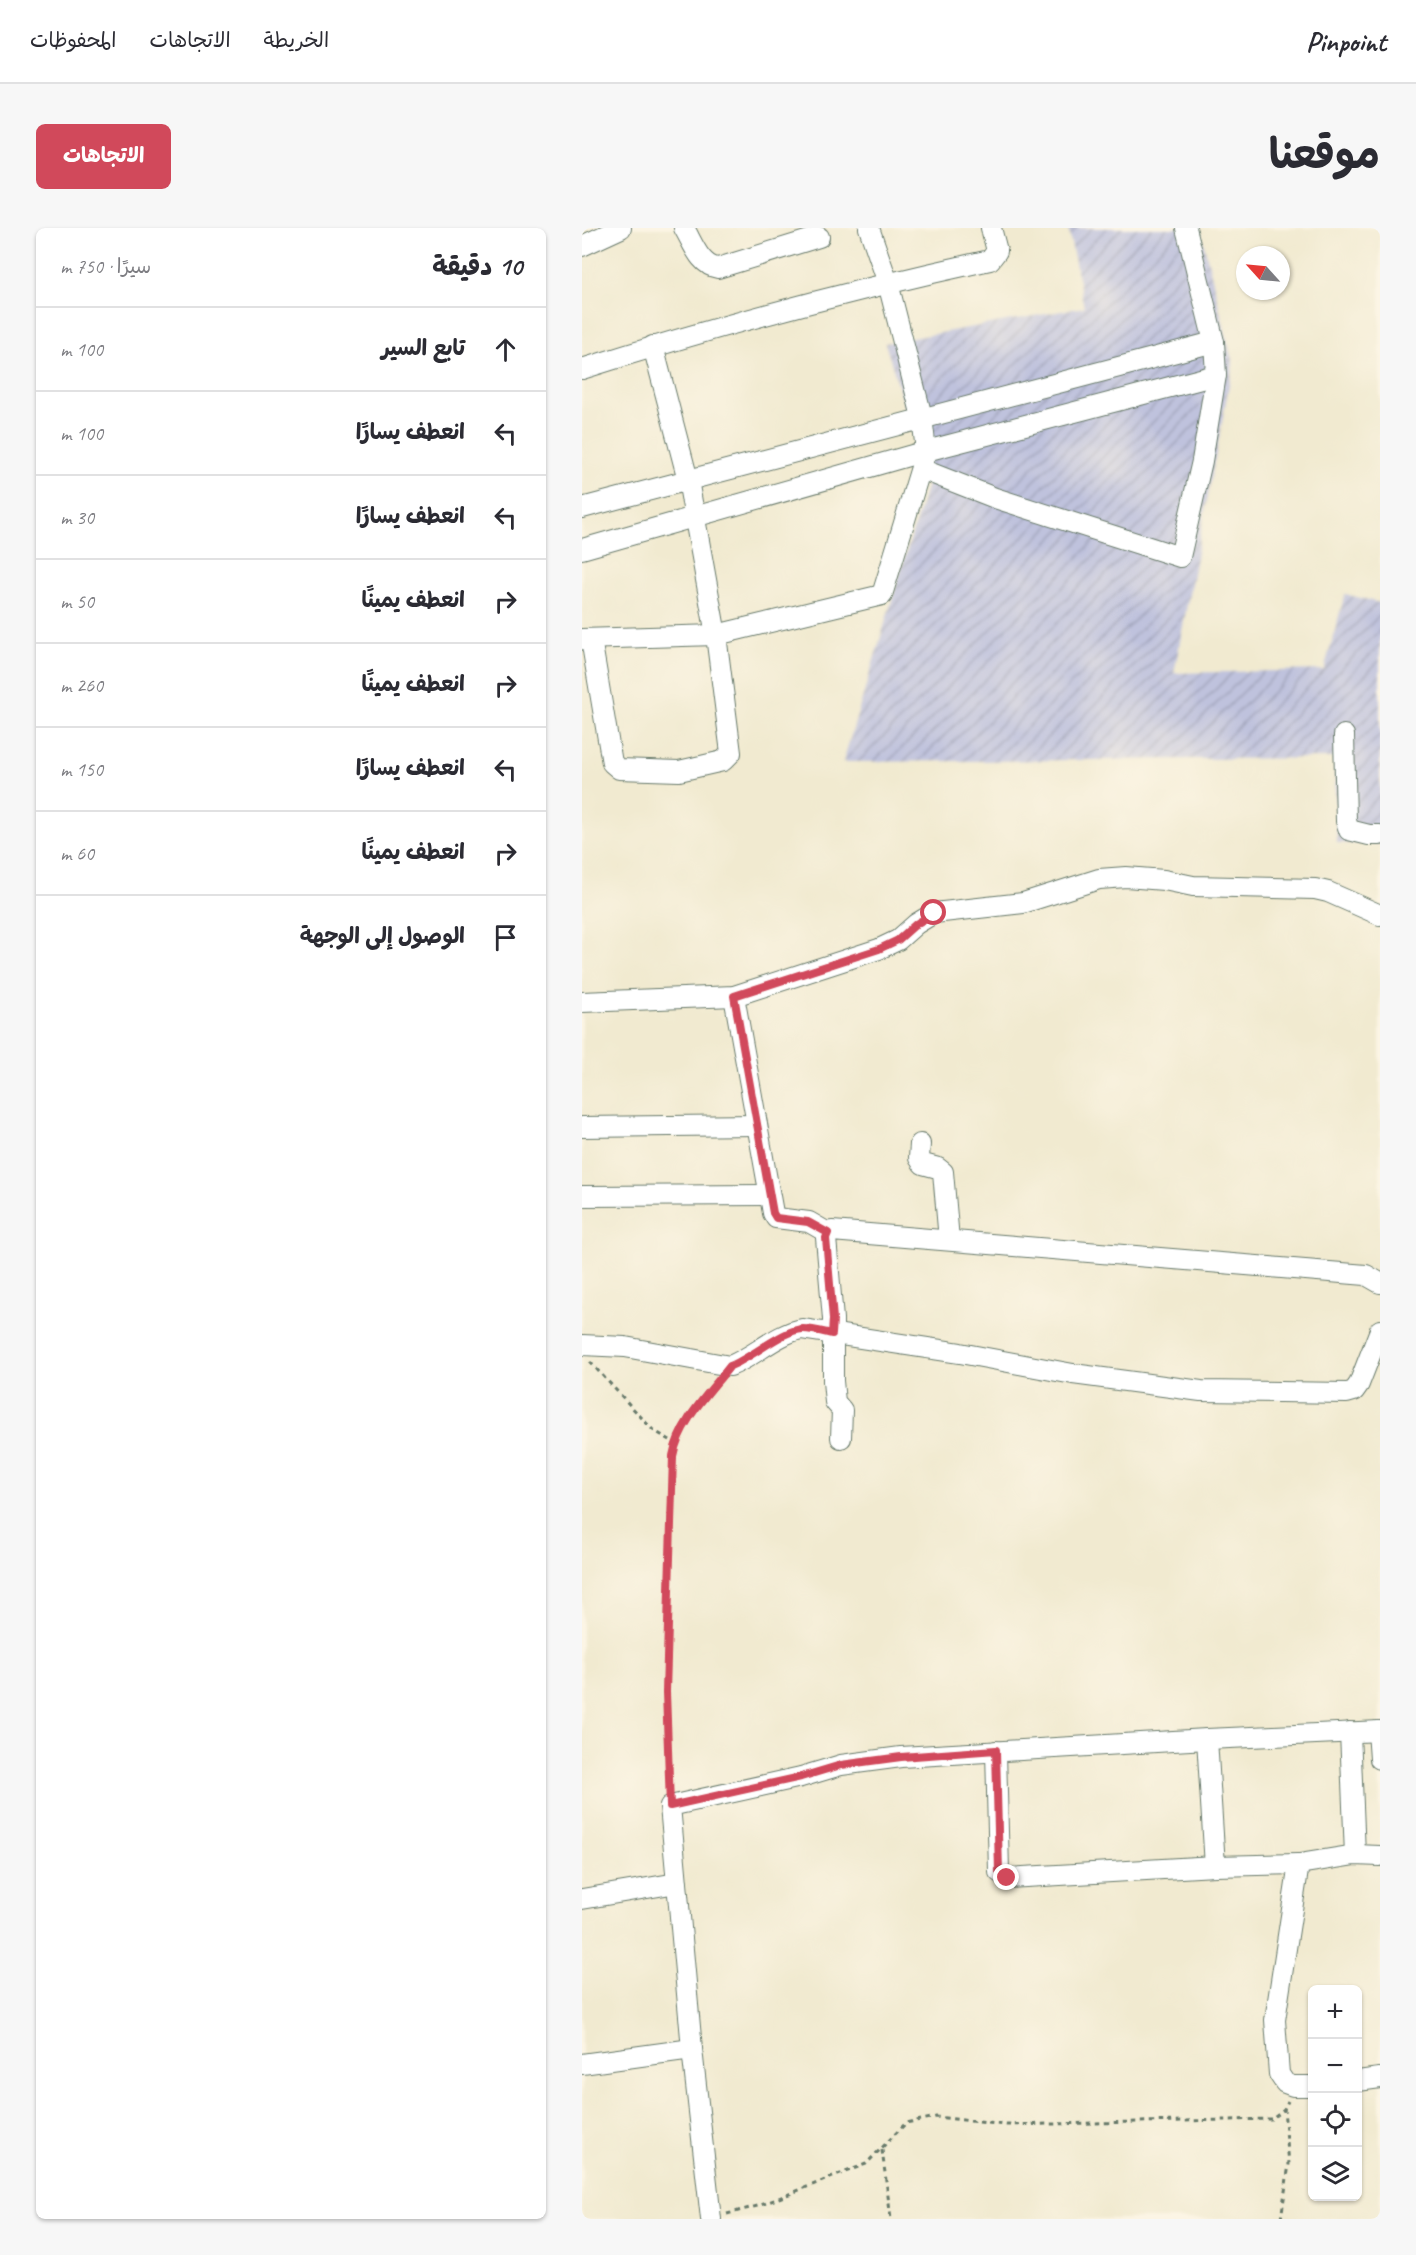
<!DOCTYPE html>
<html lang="ar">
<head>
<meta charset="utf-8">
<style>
  :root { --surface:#fff; --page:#f7f7f7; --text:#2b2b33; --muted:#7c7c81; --line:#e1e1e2; --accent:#d1495b }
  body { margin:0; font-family:Caveat,"Playpen Sans Arabic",sans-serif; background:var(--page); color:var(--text); direction:rtl }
  .controls { position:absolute; right:18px; bottom:18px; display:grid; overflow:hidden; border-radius:9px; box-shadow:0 2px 4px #0004 }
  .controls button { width:54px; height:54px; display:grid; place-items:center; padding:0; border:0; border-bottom:2px solid var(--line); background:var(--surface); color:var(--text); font:30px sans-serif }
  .compass { position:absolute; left:654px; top:18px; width:54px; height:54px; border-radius:50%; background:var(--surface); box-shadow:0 2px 4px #0004; rotate:297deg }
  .stop { position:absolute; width:18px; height:18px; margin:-14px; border:4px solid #d1495b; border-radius:50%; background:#fff }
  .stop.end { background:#d1495b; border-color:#fff; box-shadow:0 2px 6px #0008 }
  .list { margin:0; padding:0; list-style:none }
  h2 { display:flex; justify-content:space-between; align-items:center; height:78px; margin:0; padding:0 24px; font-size:26px }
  h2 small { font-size:20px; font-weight:400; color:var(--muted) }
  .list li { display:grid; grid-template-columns:39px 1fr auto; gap:18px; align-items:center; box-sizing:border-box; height:84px; padding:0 24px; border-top:2px solid var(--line) }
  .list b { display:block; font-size:22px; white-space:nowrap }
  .list em { font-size:20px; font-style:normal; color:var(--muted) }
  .icon { flex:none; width:33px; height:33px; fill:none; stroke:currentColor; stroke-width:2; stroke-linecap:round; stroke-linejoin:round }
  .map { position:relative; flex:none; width:798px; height:1991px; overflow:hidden; direction:ltr; border-radius:9px }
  header { display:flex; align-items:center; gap:36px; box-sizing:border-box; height:84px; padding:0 30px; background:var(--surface); border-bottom:2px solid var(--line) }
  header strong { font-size:28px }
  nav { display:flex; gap:33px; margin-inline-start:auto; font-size:21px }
  .intro { display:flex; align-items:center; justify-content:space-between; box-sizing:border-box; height:144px; padding:0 36px }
  h1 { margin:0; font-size:42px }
  .button { padding:15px 27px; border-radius:9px; background:var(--accent); color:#fff; font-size:21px; font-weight:700 }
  main { display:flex; gap:36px; padding:0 36px }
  aside { flex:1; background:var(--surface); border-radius:9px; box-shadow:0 2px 4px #0004 }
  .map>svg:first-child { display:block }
  .industrial { fill:url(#industrial-furrows) }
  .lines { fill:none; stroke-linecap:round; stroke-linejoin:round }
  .minor-casing { stroke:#687a6b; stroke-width:22 }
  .path { stroke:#687a6b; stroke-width:3; stroke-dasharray:4.5 4.5; stroke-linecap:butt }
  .minor { stroke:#fff; stroke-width:20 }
  .route { stroke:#d1495b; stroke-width:8 }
</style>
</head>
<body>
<header>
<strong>Pinpoint</strong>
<nav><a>الخريطة</a><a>الاتجاهات</a><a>المحفوظات</a></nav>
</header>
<div class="intro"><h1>موقعنا</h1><a class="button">الاتجاهات</a></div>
<main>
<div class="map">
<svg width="798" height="1991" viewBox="0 0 798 1991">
  <defs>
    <pattern id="industrial-furrows" width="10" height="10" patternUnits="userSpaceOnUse" patternTransform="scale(1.5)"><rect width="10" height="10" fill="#bfc2dd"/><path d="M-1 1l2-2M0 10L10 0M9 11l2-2" fill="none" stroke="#9b9fb4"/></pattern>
  </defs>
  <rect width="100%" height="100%" fill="#fcf5e5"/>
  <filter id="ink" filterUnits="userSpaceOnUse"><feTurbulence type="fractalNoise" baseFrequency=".0167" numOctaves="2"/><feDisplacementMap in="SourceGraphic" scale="12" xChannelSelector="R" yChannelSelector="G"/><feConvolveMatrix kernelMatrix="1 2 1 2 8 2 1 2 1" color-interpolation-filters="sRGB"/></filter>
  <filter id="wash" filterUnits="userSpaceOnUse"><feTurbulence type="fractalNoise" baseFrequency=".008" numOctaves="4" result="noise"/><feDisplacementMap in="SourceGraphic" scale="24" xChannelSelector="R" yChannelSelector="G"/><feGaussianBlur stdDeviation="1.35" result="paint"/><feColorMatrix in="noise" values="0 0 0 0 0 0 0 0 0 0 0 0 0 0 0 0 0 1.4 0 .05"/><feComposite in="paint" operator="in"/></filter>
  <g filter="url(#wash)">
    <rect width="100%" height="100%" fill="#f1ead0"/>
    <!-- industrial -->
    <path class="industrial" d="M 486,0 L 618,0 L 651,136 L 592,445 L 742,442 L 763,366 L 798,375 L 798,616 L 755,615 L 752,530 L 261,534 L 346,253 L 303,115 L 502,79 Z"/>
  </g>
  <g filter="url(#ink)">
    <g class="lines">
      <!-- minor casing -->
      <g class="minor-casing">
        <g id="minor">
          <path d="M 102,0 C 111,15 118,38 136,40 L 237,9"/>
          <path d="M 0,18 L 39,0"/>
          <path d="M 0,141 C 134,98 271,62 408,32 L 415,23 L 409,0"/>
          <path d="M 339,241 L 413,270 L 598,329 L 620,233 L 634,147 L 632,114 L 604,0"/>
          <path d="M 0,280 L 632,114"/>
          <path d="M 0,321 L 344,223 L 634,147"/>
          <path d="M 0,411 L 134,407 L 300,367 L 344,223 L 340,189 L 306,55 L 287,0"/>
          <path d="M 9,411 L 30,535 L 37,541 L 97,543 L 141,533 L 149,525 L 134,407 L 106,252 L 71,118"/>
          <path d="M 762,507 L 764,593 L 767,602 L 787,607 L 798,607"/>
          <path d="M 152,768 L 191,985 L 194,990 L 227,994 L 246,1005"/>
          <path d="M 0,774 L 152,768 L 297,721 L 316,712 L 334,696 L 352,685 L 441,675 L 517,651 L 544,649 L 582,652 L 611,658 L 733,661 L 746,664 L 798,687"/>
          <path d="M 0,899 L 175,897"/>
          <path d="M 338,916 L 337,930 L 341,936 L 356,940 L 361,944 L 367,1012"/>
          <path d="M 0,968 L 187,967"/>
          <path d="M 0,1117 L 43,1119 L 148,1138 C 173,1128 194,1106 220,1101 L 378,1125 L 491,1146 L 619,1163 L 765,1165 L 772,1163 L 777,1156 L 798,1102"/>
          <path d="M 259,1210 L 260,1182 L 253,1174 L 251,1153 L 251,1091 L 244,1010 L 250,1003 L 784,1047 L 798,1055"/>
          <path d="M 796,1503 L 798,1531"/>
          <path d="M 768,1504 L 773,1627"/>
          <path d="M 625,1511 L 633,1638"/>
          <path d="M 414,1523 L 417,1644 L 425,1650 L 633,1638 L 717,1636 L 773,1627 L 798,1628"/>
          <path d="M 717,1636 L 693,1792 L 697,1846 L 703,1855 L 711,1858 L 730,1858"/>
          <path d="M 0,1671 L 95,1655"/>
          <path d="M 0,1836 L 110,1821"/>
          <path d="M 776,1853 L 798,1850"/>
          <path d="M 129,1991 L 110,1821 L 88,1578 L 219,1549 L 259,1537 L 319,1529 L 625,1511 L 798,1503"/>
        </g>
      </g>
      <!-- path -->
      <g class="path">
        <path d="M 8,1134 L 71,1202 L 93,1215"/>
        <path d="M 88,1562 L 84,1464 L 91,1228 C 96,1199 119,1177 136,1153"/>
        <path d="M 300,1922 L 309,1991"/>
        <path d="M 145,1986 L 179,1977 L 284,1936 L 324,1895 L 354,1889 L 424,1897 L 689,1891 L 702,1881 L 706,1873"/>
        <path d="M 699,1991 L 707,1936 L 702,1881"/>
      </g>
      <!-- minor -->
      <use href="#minor" class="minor"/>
    </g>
  </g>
  <g class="lines" filter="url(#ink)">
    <!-- route -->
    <path class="route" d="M 352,685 L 334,696 L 316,712 L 297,721 L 152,768 L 191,985 L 194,990 L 226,994 L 246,1005 L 244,1010 L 251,1091 L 250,1106 C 241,1104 230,1101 221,1101 C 202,1101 169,1130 148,1138 C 127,1165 97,1194 91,1228 L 84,1464 L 88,1578 L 219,1549 L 259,1537 L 319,1529 L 414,1522 L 417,1644 L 425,1650"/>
  </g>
</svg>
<div class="controls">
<button>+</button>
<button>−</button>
<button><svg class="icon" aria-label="locate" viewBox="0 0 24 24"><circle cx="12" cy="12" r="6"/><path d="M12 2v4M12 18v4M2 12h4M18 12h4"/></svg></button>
<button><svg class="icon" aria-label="layers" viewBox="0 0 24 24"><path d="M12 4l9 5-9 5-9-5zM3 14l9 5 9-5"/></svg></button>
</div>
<svg class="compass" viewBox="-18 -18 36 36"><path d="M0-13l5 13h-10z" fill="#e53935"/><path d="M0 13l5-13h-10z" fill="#7c7c81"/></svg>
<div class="stop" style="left:352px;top:685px"></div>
<div class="stop end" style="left:425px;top:1650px"></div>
</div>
<aside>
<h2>10 دقيقة<small>سيرًا · 750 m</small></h2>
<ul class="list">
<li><svg class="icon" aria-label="ahead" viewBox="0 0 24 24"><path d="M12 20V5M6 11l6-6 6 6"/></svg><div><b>تابع السير</b></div><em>100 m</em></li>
<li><svg class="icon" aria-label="left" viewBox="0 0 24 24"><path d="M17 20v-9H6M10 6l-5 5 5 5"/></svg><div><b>انعطف يسارًا</b></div><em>100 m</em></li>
<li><svg class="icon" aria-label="left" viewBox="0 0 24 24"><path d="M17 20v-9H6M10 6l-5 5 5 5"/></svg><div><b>انعطف يسارًا</b></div><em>30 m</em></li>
<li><svg class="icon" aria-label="right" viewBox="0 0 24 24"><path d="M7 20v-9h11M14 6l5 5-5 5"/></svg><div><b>انعطف يمينًا</b></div><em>50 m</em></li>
<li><svg class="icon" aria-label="right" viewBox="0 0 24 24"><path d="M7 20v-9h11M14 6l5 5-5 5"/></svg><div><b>انعطف يمينًا</b></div><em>260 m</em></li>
<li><svg class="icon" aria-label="left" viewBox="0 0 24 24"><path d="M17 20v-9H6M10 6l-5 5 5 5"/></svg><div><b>انعطف يسارًا</b></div><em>150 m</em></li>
<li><svg class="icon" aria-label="right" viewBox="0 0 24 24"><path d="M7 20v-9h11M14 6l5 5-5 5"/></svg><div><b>انعطف يمينًا</b></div><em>60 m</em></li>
<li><svg class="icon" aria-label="arrive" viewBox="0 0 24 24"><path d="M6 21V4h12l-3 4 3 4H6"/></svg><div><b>الوصول إلى الوجهة</b></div></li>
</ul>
</aside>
</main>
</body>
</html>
